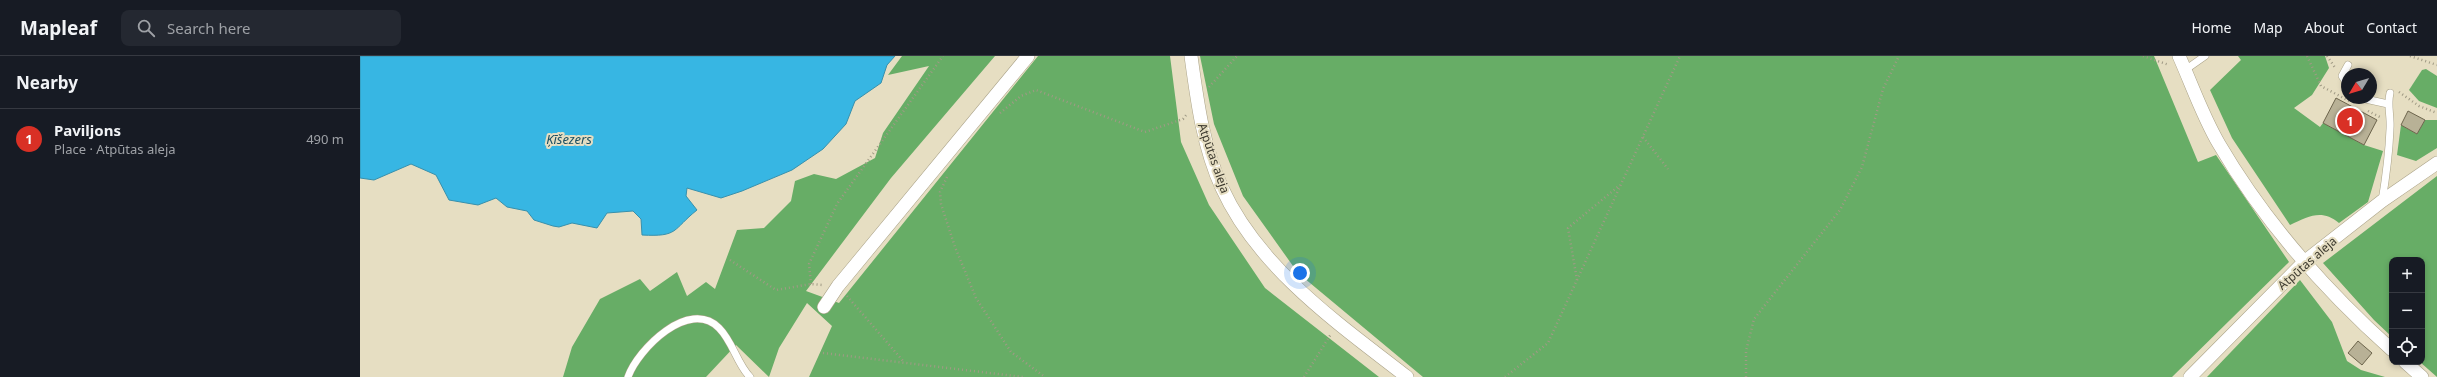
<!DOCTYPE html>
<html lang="en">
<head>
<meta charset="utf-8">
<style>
  :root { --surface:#171b24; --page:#242831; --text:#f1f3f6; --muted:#9ea1a6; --line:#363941; --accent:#d93025 }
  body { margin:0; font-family:"Noto Sans",sans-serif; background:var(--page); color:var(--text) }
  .controls { position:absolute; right:12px; bottom:12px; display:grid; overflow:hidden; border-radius:8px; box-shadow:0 2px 6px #0003 }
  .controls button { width:36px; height:36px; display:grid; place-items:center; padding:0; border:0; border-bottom:1px solid var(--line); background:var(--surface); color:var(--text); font:20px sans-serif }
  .compass { position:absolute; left:1981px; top:12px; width:36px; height:36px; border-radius:50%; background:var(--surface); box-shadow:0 2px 6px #0003; rotate:232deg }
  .you { position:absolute; left:940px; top:217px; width:14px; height:14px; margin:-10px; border:3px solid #fff; border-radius:50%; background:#1a73e8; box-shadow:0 0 0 6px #1a73e833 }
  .badge { display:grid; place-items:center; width:26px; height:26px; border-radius:50%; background:var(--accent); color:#fff; font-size:13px; font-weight:700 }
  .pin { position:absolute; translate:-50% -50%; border:2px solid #fff; box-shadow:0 1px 4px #0006 }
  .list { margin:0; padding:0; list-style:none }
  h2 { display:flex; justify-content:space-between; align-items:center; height:52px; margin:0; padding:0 16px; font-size:17px }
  h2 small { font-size:13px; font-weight:400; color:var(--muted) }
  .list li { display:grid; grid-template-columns:26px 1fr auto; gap:12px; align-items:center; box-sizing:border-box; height:60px; padding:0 16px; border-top:1px solid var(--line) }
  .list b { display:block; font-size:15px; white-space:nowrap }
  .list p { margin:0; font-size:13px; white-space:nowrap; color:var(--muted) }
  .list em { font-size:13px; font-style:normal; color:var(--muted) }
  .icon { flex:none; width:22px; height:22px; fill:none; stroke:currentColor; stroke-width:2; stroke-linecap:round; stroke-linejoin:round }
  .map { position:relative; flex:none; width:2077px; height:321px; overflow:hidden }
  header { display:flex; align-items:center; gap:24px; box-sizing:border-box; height:56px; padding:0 20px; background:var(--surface); border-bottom:1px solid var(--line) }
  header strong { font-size:19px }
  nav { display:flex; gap:22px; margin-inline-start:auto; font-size:14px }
  .search { width:280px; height:36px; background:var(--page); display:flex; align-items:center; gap:10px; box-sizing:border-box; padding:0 14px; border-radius:8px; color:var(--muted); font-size:15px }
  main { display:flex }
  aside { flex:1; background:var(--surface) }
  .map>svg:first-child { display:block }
  .forest { fill:#67ad66 }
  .water { fill:#37b6e3; stroke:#3890ac }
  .building { fill:#b8b196; stroke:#6d654d }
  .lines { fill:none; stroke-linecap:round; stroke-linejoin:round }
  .lane-casing { stroke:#aba389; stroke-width:8 }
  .street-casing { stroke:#aba389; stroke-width:14 }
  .path { stroke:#a09a85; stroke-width:2.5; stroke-dasharray:1 3; stroke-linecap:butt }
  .lane { stroke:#fff; stroke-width:7 }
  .street { stroke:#fff; stroke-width:13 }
  .labels { text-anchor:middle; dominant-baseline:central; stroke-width:4; stroke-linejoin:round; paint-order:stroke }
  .street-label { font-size:12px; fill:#3b382d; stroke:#e6dec2 }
  .water-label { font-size:13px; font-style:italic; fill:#1b4e61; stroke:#e6dec2 }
</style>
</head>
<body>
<header>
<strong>Mapleaf</strong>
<div class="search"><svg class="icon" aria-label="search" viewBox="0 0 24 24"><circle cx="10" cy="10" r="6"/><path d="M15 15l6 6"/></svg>Search here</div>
<nav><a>Home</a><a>Map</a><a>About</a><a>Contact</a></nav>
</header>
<main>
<aside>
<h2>Nearby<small></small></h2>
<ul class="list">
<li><span class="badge">1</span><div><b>Paviljons</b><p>Place · Atpūtas aleja</p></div><em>490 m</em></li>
</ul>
</aside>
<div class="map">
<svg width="2077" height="321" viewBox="0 0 2077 321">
  <rect width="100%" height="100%" fill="#e6dec2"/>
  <!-- forest -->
  <g class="forest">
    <path d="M 542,0 L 635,0 L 531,122 L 446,235 L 479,247 L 678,0 L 810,0 L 821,86 L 849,149 L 905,232 L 1019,321 L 449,321 L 472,270 L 447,247 L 419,292 L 409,321 L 376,289 L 346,321 L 203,321 L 212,291 L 240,243 L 280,223 L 290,235 L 317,216 L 327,240 L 346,226 L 355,233 L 377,174 L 404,172 L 431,145 L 435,125 L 454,118 L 476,123 L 515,102 L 523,77 L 569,10 L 528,19 Z"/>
    <path d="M 840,0 L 1794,0 L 1838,106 L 1856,99 L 1929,206 L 1812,321 L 1063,321 L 938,217 L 883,140 L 854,68 Z"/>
    <path d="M 1878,0 L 1965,0 L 1969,12 L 1952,39 L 1934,52 L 1960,71 L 1963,67 L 2004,89 L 2023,95 L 2008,146 L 1979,167 C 1962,153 1949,160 1930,169 L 1872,82 L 1850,34 L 1881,4 Z"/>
    <path d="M 2066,13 L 2077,20 L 2077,52 L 2059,45 L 2049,34 L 2062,14 Z"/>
    <path d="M 2065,64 L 2077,64 L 2077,92 L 2056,105 L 2037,99 L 2041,69 L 2057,78 Z"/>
    <path d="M 2077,120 L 2077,321 L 2060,306 L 2062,306 L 2062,204 L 2032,204 L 2032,281 L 2014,264 L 1963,207 Z"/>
    <path d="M 1940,224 L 1972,266 L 1987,305 L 2001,314 L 2025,321 L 1847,321 Z"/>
  </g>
  <!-- water -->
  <path class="water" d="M 0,0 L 535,0 L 527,9 L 521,27 L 495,45 L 486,68 L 463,93 L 432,114 L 382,135 L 361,142 L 327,132 L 326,140 L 337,154 C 312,174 319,181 282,179 L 281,163 L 273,155 L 247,157 L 237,172 L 212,167 L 199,171 L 193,170 L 174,164 L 167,155 L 147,151 L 136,142 L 118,149 L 89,144 L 76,119 L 51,108 L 14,124 L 0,122 Z"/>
  <!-- building -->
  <g class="building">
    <path d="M 1976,42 L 2017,64 L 2004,89 L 1963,67 Z"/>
    <path d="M 2048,55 L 2065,64 L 2057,78 L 2041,69 Z"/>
    <path d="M 1998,285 L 2012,297 L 2002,309 L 1988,297 Z"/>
  </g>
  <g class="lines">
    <!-- lane casing -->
    <g class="lane-casing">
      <g id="lane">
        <path d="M 1825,14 L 1845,0"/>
        <path d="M 1987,28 L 1982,20 L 1988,9"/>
        <path d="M 2001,42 L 2028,48"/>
        <path d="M 2022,145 C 2026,121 2029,98 2030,73 C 2031,60 2027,50 2030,37"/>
        <path d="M 268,321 C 278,293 329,242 359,272 C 373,286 377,308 390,321"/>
      </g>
    </g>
    <!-- street casing -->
    <g class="street-casing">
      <g id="street">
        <path d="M 831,0 C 837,44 843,91 862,132 C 899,213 979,268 1047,321"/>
        <path d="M 1819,0 C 1832,29 1843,61 1859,88 C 1904,165 1966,235 2032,294"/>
        <path d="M 464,251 L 478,230 L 668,0"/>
        <path d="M 2045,306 L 2062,321"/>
        <path d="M 1830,321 L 1944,206 L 2022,145 L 2077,107"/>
      </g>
    </g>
    <!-- path -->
    <g class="path">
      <path d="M 1783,0 L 1809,9"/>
      <path d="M 1947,0 L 1961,30 L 1991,46"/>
      <path d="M 1967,0 L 1976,13"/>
      <path d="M 2050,0 L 2077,9"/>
      <path d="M 849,31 L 877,0"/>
      <path d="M 2039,36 L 2059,50 L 2077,57"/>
      <path d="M 2008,55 L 2020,61"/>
      <path d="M 640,57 L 661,40 L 676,34 L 785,76 L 823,63 L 827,58"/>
      <path d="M 1283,81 L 1308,113"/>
      <path d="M 587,121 L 580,136 L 581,148 L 595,191 L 616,242 L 651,296 L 685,321"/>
      <path d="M 370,204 L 416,234 L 451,228 L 462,229"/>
      <path d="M 1217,224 L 1208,172 L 1260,129"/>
      <path d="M 451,228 L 449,208 L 477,148 L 583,0"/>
      <path d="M 487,240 L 544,306"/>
      <path d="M 463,297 L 663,321"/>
      <path d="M 944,321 L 971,278"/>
      <path d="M 1145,321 L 1188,287 L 1320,0"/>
      <path d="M 1386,321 L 1386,295 L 1394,263 L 1480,154 L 1502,111 L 1523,33 L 1539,0"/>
    </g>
    <!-- lane -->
    <use href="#lane" class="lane"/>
    <!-- street -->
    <use href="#street" class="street"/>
  </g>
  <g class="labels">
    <!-- street labels -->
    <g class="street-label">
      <text transform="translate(854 102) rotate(71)">Atpūtas aleja</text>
      <text transform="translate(1947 207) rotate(-41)">Atpūtas aleja</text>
    </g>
    <!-- water labels -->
    <g class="water-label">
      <text x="209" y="83">Ķīšezers</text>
    </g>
  </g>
</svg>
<div class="controls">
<button>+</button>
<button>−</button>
<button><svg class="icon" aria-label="locate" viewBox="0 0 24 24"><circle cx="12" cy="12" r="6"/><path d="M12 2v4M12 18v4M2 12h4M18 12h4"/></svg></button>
</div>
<svg class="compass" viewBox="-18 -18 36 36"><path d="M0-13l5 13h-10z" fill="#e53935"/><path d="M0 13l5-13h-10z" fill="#9ea1a6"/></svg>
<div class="you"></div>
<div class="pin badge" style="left:1990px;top:65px">1</div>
</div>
</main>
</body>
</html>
